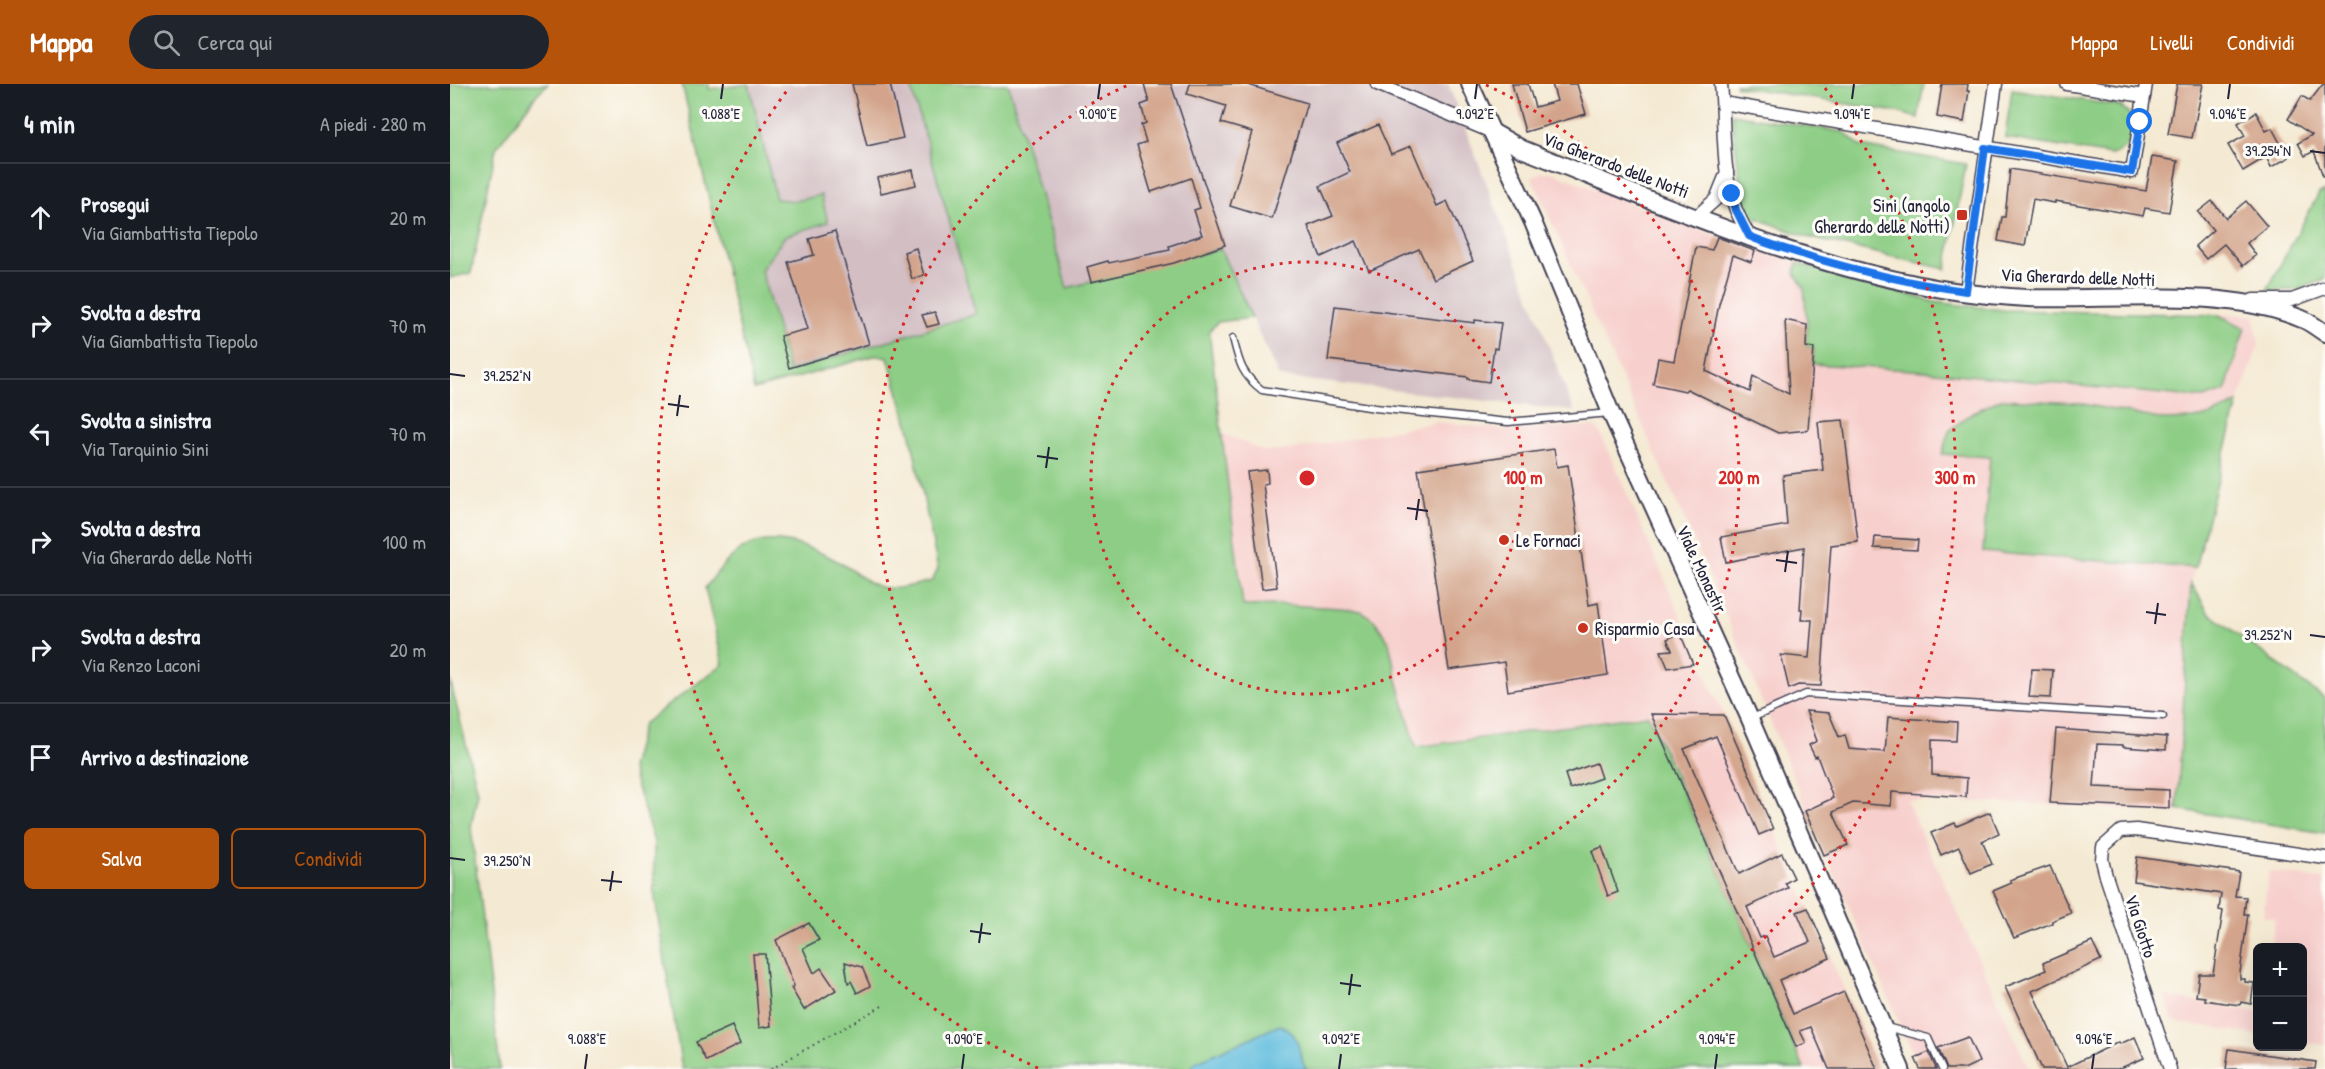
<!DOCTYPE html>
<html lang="it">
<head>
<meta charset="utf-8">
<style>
  :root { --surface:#171b24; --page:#20242c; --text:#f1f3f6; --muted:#9ea1a6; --line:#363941; --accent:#b45309 }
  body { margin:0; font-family:"Patrick Hand",sans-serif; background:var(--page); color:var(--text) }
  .controls { position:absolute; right:18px; bottom:18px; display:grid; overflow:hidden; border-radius:9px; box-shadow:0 6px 24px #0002 }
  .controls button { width:54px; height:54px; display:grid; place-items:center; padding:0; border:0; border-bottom:2px solid var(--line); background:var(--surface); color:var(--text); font:30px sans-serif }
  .stop { position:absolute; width:18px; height:18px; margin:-14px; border:4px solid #1a73e8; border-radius:50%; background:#fff }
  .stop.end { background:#1a73e8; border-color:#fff; box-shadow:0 2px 6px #0008 }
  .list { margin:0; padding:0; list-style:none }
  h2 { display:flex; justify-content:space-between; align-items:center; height:78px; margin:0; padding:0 24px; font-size:26px }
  h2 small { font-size:20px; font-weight:400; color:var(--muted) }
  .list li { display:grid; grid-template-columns:39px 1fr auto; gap:18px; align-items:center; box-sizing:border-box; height:108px; padding:0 24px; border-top:2px solid var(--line) }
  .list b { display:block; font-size:22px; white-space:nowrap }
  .list p { margin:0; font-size:20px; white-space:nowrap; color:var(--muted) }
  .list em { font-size:20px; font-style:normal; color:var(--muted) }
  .actions { display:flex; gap:12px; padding:18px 24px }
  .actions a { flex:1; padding:14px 0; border:2px solid var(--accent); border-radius:9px; text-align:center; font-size:21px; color:var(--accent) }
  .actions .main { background:var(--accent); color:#fff }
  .icon { flex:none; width:33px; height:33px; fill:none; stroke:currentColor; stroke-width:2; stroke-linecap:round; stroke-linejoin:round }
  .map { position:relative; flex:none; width:1875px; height:985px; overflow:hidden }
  header { display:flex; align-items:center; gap:36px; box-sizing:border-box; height:84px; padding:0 30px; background:var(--accent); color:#fff }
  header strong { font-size:28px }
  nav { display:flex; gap:33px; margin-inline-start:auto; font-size:21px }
  .search { width:420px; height:54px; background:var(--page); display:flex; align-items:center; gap:15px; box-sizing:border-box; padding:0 21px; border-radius:33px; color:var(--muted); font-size:22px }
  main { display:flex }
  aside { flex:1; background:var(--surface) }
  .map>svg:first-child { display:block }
  .built { fill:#f7d0cd }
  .industrial { fill:#d2bec3 }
  .green { fill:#8dcd85; stroke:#587860; stroke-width:1.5 }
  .water { fill:#5fbcdd; stroke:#406f8c; stroke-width:1.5 }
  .building { fill:#d3a48b }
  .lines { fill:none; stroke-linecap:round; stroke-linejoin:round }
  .lane-casing { stroke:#424052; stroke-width:9 }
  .street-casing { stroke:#424052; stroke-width:15 }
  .secondary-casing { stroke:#424052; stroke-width:20 }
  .path { stroke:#424052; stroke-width:2; stroke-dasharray:1.5 4.5; stroke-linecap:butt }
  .lane { stroke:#fff; stroke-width:6 }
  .street { stroke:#fff; stroke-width:12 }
  .secondary { stroke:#fff; stroke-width:16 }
  .route { stroke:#1a73e8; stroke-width:8 }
  .ticks { fill:none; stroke:#22223b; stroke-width:2 }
  .ring { fill:none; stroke:#d62828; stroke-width:3; stroke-dasharray:3 6 }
  .poi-dot { fill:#c8321e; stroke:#fdfcf7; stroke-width:2 }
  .labels { text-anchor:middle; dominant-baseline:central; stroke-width:6; stroke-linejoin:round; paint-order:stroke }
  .street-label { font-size:18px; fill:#22223b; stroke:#fdfcf7 }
  .poi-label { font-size:18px; fill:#22223b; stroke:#fdfcf7; text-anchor:start }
  .ticks-label { font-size:15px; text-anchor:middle; fill:#22223b; stroke:#fdfcf7; stroke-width:6; stroke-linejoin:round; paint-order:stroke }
  .centre { fill:#d62828; stroke:#fdfcf7; stroke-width:3 }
  .ring-label { font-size:18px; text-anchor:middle; font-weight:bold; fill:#d62828; stroke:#fdfcf7; stroke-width:6; stroke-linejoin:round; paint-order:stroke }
</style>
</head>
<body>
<header>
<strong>Mappa</strong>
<div class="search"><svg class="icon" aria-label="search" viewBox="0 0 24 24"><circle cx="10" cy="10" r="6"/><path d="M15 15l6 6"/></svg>Cerca qui</div>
<nav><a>Mappa</a><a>Livelli</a><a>Condividi</a></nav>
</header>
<main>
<aside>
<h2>4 min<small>A piedi · 280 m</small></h2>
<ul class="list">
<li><svg class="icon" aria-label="ahead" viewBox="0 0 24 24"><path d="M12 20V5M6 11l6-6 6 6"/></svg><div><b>Prosegui</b><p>Via Giambattista Tiepolo</p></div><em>20 m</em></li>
<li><svg class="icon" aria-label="right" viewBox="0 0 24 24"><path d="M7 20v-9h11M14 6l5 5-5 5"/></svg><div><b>Svolta a destra</b><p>Via Giambattista Tiepolo</p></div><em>70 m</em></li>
<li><svg class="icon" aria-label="left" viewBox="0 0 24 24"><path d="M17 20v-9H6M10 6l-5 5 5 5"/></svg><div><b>Svolta a sinistra</b><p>Via Tarquinio Sini</p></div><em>70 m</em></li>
<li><svg class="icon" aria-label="right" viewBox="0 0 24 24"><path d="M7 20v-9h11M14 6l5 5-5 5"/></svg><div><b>Svolta a destra</b><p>Via Gherardo delle Notti</p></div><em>100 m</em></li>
<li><svg class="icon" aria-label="right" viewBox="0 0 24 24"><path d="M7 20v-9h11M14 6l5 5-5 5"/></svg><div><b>Svolta a destra</b><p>Via Renzo Laconi</p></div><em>20 m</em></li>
<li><svg class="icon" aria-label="arrive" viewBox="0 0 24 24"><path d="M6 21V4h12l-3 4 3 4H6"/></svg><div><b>Arrivo a destinazione</b></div></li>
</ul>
<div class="actions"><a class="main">Salva</a><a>Condividi</a></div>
</aside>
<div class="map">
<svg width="1875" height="985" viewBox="0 0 1875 985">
  <rect width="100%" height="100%" fill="#fdfcf7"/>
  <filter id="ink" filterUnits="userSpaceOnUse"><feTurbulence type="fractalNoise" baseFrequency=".0167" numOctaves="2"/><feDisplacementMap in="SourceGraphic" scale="12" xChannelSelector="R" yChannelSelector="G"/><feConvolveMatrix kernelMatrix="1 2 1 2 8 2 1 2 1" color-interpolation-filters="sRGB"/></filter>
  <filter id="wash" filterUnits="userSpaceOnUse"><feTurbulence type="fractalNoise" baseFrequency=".008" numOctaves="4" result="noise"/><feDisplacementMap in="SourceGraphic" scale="24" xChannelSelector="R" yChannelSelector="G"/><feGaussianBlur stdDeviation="1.35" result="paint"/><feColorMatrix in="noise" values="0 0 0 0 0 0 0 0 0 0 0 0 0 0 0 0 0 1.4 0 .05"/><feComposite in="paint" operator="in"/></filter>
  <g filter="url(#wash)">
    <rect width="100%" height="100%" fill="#f4e9d2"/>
    <!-- built -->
    <g class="built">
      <path d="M 1091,88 L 1101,88 L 1271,154 L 1395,194 L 1484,218 L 1554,226 L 1804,231 L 1809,260 L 1788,319 L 1741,499 L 1727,729 L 1589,720 L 1456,716 L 1579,985 L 1470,985 L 1384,790 L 1259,490 L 1082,94 Z"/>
      <path d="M 986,338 L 1059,346 L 1125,342 L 1141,342 L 1149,346 L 1429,985 L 1351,985 L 1198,631 L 966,663 L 947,596 L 939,558 L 911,527 L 834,521 L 793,523 L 772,349 L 815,368 L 846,365 Z"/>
      <path d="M 1819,787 L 1875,796 L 1875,961 L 1853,958 L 1852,864 L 1821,863 L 1825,834 L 1813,832 Z"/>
      <path d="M 1715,912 L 1807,928 L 1807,951 L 1723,937 Z"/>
    </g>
    <!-- industrial -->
    <g class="industrial">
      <path d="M 299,0 L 460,0 L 526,230 L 339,287 L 311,186 L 335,152 L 378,138 L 371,111 L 345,117 L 326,115 Z"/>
      <path d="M 558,0 L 998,0 L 1124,327 L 829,293 L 770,165 L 617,204 Z"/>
    </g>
    <!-- green -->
    <g class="green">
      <path d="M 0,0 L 98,0 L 88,9 L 46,64 L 21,189 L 0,194 Z"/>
      <path d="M 232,0 L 259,0 L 259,5 L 299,0 L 326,115 L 345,117 L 371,111 L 378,138 L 335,152 L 311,186 L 339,287 L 526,230 L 460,0 L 558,0 L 617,204 L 770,165 L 802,234 L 768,238 L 759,247 L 793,522 L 834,521 L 891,524 L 911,527 L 925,537 L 939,558 L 947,596 L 966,663 L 1198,631 L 1279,809 L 1354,985 L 232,985 L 204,808 L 204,758 L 181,684 L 193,640 L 273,580 L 255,504 C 267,489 280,470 298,462 C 326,448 366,465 391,479 C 404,487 417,500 431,503 C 447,507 466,500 482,497 L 488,485 L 460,347 L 438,273 L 427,271 L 304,306 Z"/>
      <path d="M 1285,0 L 1474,0 L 1468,34 L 1447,28 L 1286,2 Z"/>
      <path d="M 1562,5 L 1670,22 C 1693,36 1686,65 1661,71 L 1555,54 Z"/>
      <path d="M 1282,30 L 1394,48 L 1410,62 L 1516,80 L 1496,185 L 1357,153 L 1298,131 L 1293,125 Z"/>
      <path d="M 1875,107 L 1875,195 L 1847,206 L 1817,206 L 1869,109 Z"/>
      <path d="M 1347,179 L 1484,218 L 1554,226 L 1769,231 L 1795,244 L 1775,307 L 1754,314 L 1475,287 L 1363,280 L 1364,264 L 1356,263 L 1357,240 L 1354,204 L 1345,189 Z"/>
      <path d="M 1551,315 L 1628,319 L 1714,336 L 1744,335 L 1763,331 L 1788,319 L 1745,484 L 1533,468 L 1540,373 L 1492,370 L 1499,347 L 1522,329 Z"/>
      <path d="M 1741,499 L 1758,528 L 1875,615 L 1875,749 L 1727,725 Z"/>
      <path d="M 0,596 L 28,708 L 21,743 L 50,985 L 3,985 L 0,940 Z"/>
    </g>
    <!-- water -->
    <path class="water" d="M 830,941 C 854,952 845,966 856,985 L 739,985 L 746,978 Z"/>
    <g id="blocks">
      <!-- building -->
      <g class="building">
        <path d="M 402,0 L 440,0 L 453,54 L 417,62 Z"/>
        <path d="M 694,0 L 721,0 L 775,161 L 724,179 L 641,198 L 637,183 L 658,177 L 659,179 L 720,166 L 719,162 L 752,151 L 744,126 L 750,124 L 741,94 L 701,108 L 687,61 L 696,58 L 691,41 L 696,39 L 691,21 L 699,18 Z"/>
        <path d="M 740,0 L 795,0 L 857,19 L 822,135 L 780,122 L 802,48 L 771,39 L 776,22 L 737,10 Z"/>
        <path d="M 1062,0 L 1078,0 L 1085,23 L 1107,17 L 1102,0 L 1127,0 L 1136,30 L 1075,48 Z"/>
        <path d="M 1492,0 L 1518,0 L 1517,7 L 1519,7 L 1514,38 L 1487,33 Z"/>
        <path d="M 1727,0 L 1753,0 L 1742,54 L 1718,50 Z"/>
        <path d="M 1873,0 L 1875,0 L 1875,92 L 1873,92 L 1864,67 L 1855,72 L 1848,59 L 1862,51 L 1838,35 L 1852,12 L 1860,17 Z"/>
        <path d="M 1806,28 L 1816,47 L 1822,44 L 1838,74 L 1821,83 L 1816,73 L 1793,87 L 1778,61 L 1795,52 L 1788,39 Z"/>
        <path d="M 928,41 L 941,70 L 961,62 L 987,122 L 997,117 L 1023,177 L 983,195 L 969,165 L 919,187 L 906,157 L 871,173 L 858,142 L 883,132 L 870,102 L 900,88 L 887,59 Z"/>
        <path d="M 1702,73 L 1728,77 L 1719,128 L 1695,124 L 1693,132 L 1605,117 L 1605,119 L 1583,115 L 1575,162 L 1548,157 L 1552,133 L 1555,133 L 1560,85 L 1696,107 Z"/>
        <path d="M 463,86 L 466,101 L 431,109 L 427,94 Z"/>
        <path d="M 1762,117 L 1776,134 L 1796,117 L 1817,142 L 1797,159 L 1806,171 L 1793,182 L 1774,160 L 1756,175 L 1745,162 L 1763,146 L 1748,128 Z"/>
        <path d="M 385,147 L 419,260 L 339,284 L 330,252 L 358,245 L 338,178 L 364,171 L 359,155 Z"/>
        <path d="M 1267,153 L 1305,167 L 1301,178 L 1283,171 L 1269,220 L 1256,287 L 1300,308 L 1303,292 L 1339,310 L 1335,236 L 1357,241 L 1356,263 L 1364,264 L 1358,346 L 1328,349 L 1237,305 L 1235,307 L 1203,300 L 1208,274 L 1224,277 L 1246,163 L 1262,166 Z"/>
        <path d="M 466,164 L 474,191 L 462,195 L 454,168 Z"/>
        <path d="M 885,222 L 1025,239 L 1025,236 L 1051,239 L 1047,265 L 1044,264 L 1039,298 L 1018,295 L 1018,293 L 878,276 Z"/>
        <path d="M 485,228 L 489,240 L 477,243 L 472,231 Z"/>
        <path d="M 1393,336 L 1408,458 L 1381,461 L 1371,602 L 1348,601 L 1339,605 L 1331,571 L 1359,574 L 1362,536 L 1351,536 L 1352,525 L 1350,525 L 1354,463 L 1276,478 L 1271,453 L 1337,441 L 1333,391 L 1373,386 L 1368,338 Z"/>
        <path d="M 1104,365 L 1107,383 L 1118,381 L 1139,521 L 1148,519 L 1158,591 L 1058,607 L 1054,578 L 999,586 L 968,385 Z"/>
        <path d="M 817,386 L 818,399 L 813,400 L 827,503 L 812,505 L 797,388 Z"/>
        <path d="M 1425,453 L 1468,456 L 1467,466 L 1424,464 Z"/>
        <path d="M 1230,549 L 1243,580 L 1218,584 L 1211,567 L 1222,566 L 1217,555 Z"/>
        <path d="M 1582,585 L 1603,586 L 1601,614 L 1579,613 Z"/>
        <path d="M 1356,627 L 1379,629 L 1389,653 L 1395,651 L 1399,665 L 1435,668 L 1438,633 L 1507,638 L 1506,657 L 1482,656 L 1482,691 L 1517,694 L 1516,713 L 1442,708 L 1441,722 L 1403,719 L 1383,728 L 1398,761 L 1374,771 L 1355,727 L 1383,714 L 1367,672 L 1365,673 L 1359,661 L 1367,657 Z"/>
        <path d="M 1201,630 L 1274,631 L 1323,745 L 1309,751 L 1266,652 L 1234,665 L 1289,790 L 1332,769 L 1344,794 L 1335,799 L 1338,804 L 1297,823 L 1310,854 L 1315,852 L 1324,873 L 1360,858 L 1347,828 L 1358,824 L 1380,874 L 1329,896 L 1343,930 L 1394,908 L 1427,985 L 1379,985 L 1361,943 L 1350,947 L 1356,959 L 1346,963 Z"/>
        <path d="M 1606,645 L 1717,653 L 1716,666 L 1673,663 L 1673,661 L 1647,660 L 1644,703 L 1719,706 L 1719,724 L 1600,719 Z"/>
        <path d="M 1146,679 L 1151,694 L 1120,705 L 1115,690 Z"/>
        <path d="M 1540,728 L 1549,749 L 1532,757 L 1542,780 L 1521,789 L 1509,763 L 1491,771 L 1481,749 L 1505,739 L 1507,742 Z"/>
        <path d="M 1152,763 L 1168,808 L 1158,812 L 1142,767 Z"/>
        <path d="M 1687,773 L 1789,788 L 1785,812 L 1796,813 L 1794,830 L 1798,830 L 1790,889 L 1790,895 L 1795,895 L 1795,898 L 1804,899 L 1801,920 L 1791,918 L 1790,921 L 1767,918 L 1755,916 L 1755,913 L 1746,912 L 1749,890 L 1763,890 L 1773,827 L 1769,826 L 1771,810 L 1684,797 Z"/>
        <path d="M 1600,782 L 1621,829 L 1602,837 L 1602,839 L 1564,854 L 1543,807 L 1562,799 L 1560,796 Z"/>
        <path d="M 359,839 L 369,856 L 353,864 L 364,889 L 371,884 L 386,906 L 354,926 L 341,904 L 344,902 L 326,856 Z"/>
        <path d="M 1642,858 L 1651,876 L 1582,907 L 1617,983 L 1669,958 L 1670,960 L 1685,953 L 1694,974 L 1668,985 L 1592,985 L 1555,903 L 1596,886 L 1593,879 Z"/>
        <path d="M 303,870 L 315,870 L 321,942 L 309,944 Z"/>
        <path d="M 395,878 L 412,883 L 420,902 L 407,909 L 401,897 L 398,899 Z"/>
        <path d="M 282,942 L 290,960 L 256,977 L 246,958 Z"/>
        <path d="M 1518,953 L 1529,978 L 1514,985 L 1497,985 L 1488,964 Z"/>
        <path d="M 1779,965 L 1866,978 L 1865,985 L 1776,985 Z"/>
        <path d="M 1479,968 L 1486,985 L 1470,985 L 1465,974 Z"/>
      </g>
    </g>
  </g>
  <g filter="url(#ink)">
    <use href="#blocks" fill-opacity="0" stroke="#424052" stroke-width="1.5"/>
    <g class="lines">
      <!-- lane casing -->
      <g class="lane-casing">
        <g id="lane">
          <path d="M 783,254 C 789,278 791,290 812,306 L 925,324 L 1058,338 L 1160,329"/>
          <path d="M 1302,634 L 1356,610 L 1713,632"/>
          <path d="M 1436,943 L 1478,954 L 1492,985"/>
        </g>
      </g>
      <!-- street casing -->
      <g class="street-casing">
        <g id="street">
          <path d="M 927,0 L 1042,48"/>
          <path d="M 1271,0 C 1275,41 1271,88 1286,126 C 1290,135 1294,143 1299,152"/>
          <path d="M 1617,0 L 1694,12"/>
          <path d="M 1273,19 L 1682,88 L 1696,0"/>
          <path d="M 1246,133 L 1266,115 L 1277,88"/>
          <path d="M 1516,207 L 1546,0"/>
          <path d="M 1803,216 L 1842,216 L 1875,204"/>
          <path d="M 1720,985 L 1656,792 L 1652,776 L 1653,763 L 1671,747 L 1686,746 L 1875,774"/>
        </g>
      </g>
      <!-- secondary casing -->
      <g class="secondary-casing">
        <g id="secondary">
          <path d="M 1020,0 L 1083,138 L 1161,329 L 1300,635 L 1451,985"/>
          <path d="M 1042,48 L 1072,65 C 1202,116 1332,174 1470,201 C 1504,208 1542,212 1578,214 C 1662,217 1773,202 1852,235 C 1860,238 1867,244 1875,249"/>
        </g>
      </g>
      <!-- path -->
      <path class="path" d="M 321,985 L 432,922"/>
      <!-- lane -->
      <use href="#lane" class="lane"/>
      <!-- street -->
      <use href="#street" class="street"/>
      <!-- secondary -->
      <use href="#secondary" class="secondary"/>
    </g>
  </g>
  <g class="lines" filter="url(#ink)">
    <!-- route -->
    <path class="route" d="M 1282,110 L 1286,126 L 1299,152 C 1319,161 1340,166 1361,173 C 1412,188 1463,200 1516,207 L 1535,64 L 1682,88 L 1690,38"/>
  </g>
  <!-- ticks -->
  <path class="ticks" d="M 271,15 L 273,0M 648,15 L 650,0M 1025,15 L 1027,0M 1402,15 L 1404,0M 1778,15 L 1780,0M 1860,67 L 1875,69M 0,290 L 15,292M 218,320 L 239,323M 227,332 L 230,311M 587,372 L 608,375M 596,384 L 599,363M 957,424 L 978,427M 966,436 L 969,415M 1326,476 L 1347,479M 1335,488 L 1338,467M 1696,528 L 1716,531M 1705,540 L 1708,519M 1860,551 L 1875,553M 0,774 L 15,776M 151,796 L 172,798M 160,807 L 163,787M 520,847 L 541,850M 529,859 L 532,839M 890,899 L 911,902M 899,911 L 902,890M 135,985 L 137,970M 512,985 L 514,970M 889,985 L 891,970M 1265,985 L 1267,970M 1642,985 L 1644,970"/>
  <!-- distance rings -->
  <g class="ring">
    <circle cx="857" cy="394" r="216"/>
    <path d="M1036 1A432 432 0 1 1 678 1"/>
    <path d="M588 984A648 648 0 0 1 339 4M1375 4A648 648 0 0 1 1126 984"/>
  </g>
  <!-- markers -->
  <g class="poi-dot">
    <rect x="1506" y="125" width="12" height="12" rx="3"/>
    <circle cx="1054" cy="456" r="6"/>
    <circle cx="1133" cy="544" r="6"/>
  </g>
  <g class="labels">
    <!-- street labels -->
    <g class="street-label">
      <text transform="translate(1166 81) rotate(21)">Via Gherardo delle Notti</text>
      <text transform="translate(1628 193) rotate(2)">Via Gherardo delle Notti</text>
      <text transform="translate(1252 485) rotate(65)">Viale Monastir</text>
      <text transform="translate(1691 842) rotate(72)">Via Giotto</text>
    </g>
    <!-- poi labels -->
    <g class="poi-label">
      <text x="1500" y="121" text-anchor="end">Sini (angolo<tspan x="1500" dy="21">Gherardo delle Notti)</tspan></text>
      <text x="1066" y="456">Le Fornaci</text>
      <text x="1145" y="544">Risparmio Casa</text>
    </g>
  </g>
  <g class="ticks-label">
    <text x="271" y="35">9.088°E</text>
    <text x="648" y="35">9.090°E</text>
    <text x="1025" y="35">9.092°E</text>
    <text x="1402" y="35">9.094°E</text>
    <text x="1778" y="35">9.096°E</text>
    <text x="1818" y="72">39.254°N</text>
    <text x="57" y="297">39.252°N</text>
    <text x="1818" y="556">39.252°N</text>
    <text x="57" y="782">39.250°N</text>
    <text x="137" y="960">9.088°E</text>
    <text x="514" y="960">9.090°E</text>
    <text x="891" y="960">9.092°E</text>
    <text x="1267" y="960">9.094°E</text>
    <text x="1644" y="960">9.096°E</text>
  </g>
  <circle cx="857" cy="394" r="9" class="centre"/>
  <g class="ring-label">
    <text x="1073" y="400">100 m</text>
    <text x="1289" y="400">200 m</text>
    <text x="1505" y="400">300 m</text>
  </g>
</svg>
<div class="controls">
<button>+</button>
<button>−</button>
</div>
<div class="stop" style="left:1690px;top:38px"></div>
<div class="stop end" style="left:1282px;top:110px"></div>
</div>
</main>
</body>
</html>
